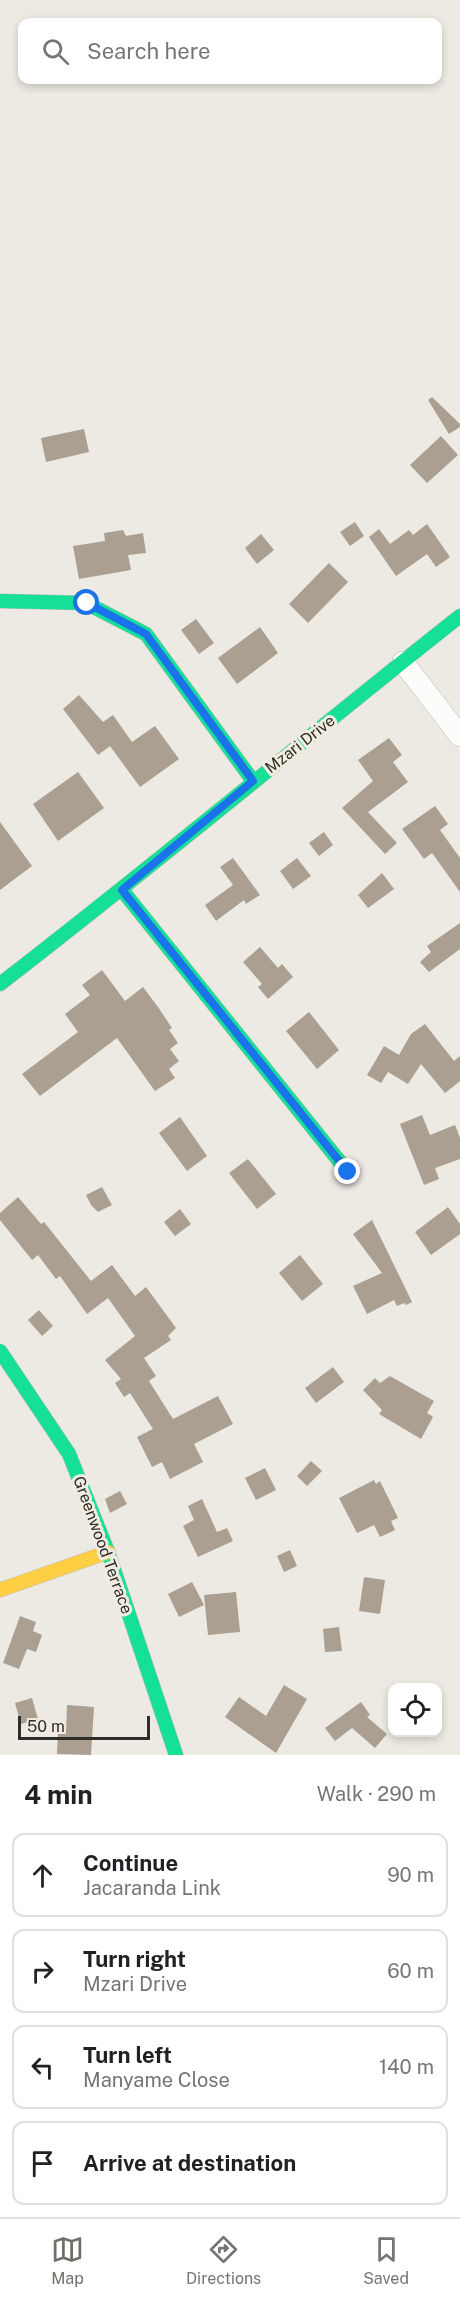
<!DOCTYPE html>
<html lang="en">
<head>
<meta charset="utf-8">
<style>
  :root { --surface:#fff; --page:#f2f2f2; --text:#202124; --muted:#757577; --line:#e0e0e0; --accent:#716f69 }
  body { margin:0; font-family:"Public Sans",sans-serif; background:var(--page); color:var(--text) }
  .controls { position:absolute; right:18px; bottom:18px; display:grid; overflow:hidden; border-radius:12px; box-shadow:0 3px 9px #0003 }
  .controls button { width:54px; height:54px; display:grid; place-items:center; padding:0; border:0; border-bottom:2px solid var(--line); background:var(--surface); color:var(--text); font:30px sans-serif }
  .scale { position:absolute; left:18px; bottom:15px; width:132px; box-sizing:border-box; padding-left:6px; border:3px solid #2e2d28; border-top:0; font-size:16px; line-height:21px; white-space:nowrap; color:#2e2d28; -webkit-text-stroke:4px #f1ecdf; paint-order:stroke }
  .stop { position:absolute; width:18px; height:18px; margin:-14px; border:4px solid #1a73e8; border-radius:50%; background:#fff }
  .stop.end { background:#1a73e8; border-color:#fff; box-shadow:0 2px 6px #0008 }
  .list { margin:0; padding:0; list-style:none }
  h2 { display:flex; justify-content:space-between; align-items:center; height:78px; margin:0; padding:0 24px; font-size:26px }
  h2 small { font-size:20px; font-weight:400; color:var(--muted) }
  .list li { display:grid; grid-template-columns:39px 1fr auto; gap:18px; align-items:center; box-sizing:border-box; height:84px; margin:0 12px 12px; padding:0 12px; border:2px solid var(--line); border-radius:12px }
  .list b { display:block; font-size:22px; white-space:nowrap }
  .list p { margin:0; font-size:20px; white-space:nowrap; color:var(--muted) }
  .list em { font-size:20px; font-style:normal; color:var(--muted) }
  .icon { flex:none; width:33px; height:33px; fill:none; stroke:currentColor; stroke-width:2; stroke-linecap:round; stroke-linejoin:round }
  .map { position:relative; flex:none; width:460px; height:1755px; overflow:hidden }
  .search { position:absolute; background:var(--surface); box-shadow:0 3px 9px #0003; left:18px; right:18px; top:18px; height:66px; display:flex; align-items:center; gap:15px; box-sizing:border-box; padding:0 21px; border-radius:12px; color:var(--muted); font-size:22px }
  .sheet { height:462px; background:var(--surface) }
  nav { display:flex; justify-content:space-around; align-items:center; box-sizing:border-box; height:84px; border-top:2px solid var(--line); background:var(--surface); font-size:16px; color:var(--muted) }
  nav a { display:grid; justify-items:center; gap:3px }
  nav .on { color:var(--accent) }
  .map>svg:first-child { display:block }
  .building { fill:#aa9f90 }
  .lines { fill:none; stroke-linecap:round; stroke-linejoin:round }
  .street-casing { stroke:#bdbbb5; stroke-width:22 }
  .fast-casing { stroke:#bdbbb5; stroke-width:15 }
  .slow-casing { stroke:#bdbbb5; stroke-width:15 }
  .street { stroke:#fcfcfb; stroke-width:21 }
  .fast { stroke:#16e098; stroke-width:14 }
  .slow { stroke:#ffcf43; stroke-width:14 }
  .route { stroke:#1a73e8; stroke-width:8 }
  .labels { text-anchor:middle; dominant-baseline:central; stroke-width:6; stroke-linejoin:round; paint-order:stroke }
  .street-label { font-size:16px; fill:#2e2d28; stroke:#f1ecdf }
</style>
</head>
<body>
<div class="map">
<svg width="460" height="1755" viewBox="0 0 460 1755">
  <rect width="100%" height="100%" fill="#edeae3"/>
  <!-- building -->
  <g class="building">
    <path d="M 432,397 L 460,424 L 460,427 L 449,434 L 428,400 Z"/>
    <path d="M 84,429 L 89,452 L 46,462 L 41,438 Z"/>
    <path d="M 441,436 L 458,455 L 427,483 L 410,465 Z"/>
    <path d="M 355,522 L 364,536 L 350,546 L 340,532 Z"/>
    <path d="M 427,524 L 450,557 L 436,567 L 427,554 L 396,576 L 369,537 L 379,529 L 390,544 L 409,530 L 413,535 Z"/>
    <path d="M 123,530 L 126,536 L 143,533 L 146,553 L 128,555 L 131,570 L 79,579 L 73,546 L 105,541 L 104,533 Z"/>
    <path d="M 261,534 L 274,550 L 257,564 L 245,548 Z"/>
    <path d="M 329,563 L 348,582 L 308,623 L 289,604 Z"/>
    <path d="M 196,619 L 214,643 L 199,654 L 181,630 Z"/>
    <path d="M 260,627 L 278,653 L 237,684 L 218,658 Z"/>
    <path d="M 79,695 L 103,722 L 113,715 L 132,742 L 155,726 L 179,759 L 140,787 L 110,746 L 98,755 L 63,709 Z"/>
    <path d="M 389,738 L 402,755 L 393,762 L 408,782 L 368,812 L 397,843 L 385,854 L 342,808 L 373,781 L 358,760 Z"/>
    <path d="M 78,772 L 104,808 L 58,841 L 33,804 Z"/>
    <path d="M 435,806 L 448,824 L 440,830 L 460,858 L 460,892 L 432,853 L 424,859 L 402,829 Z"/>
    <path d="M 0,822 L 32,866 L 0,890 Z"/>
    <path d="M 324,832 L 333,845 L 319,856 L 309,843 Z"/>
    <path d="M 233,858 L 260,895 L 246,904 L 244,900 L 216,921 L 205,905 L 233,885 L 220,867 Z"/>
    <path d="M 297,858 L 311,876 L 293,889 L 280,871 Z"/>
    <path d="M 382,873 L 394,889 L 368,908 L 358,895 Z"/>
    <path d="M 460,923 L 460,949 L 429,972 L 420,962 L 431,952 L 427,946 Z"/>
    <path d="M 260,947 L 278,968 L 282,964 L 293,977 L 268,999 L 258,987 L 262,984 L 243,962 Z"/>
    <path d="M 102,970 L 125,1001 L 143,987 L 158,1007 L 172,1028 L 169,1030 L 178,1043 L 170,1049 L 179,1061 L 169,1069 L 175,1078 L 155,1091 L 117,1038 L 40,1096 L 22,1074 L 78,1032 L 65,1014 L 90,995 L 82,985 Z"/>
    <path d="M 309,1012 L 339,1050 L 317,1069 L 286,1031 Z"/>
    <path d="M 425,1024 L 454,1061 L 460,1056 L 460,1081 L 445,1093 L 421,1064 L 408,1084 L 388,1072 L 381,1083 L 367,1075 L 384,1046 L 399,1055 L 411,1034 Z"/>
    <path d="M 422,1115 L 430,1135 L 455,1125 L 460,1138 L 460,1159 L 435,1168 L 439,1179 L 424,1185 L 400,1124 Z"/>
    <path d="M 180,1117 L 207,1156 L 187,1171 L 159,1133 Z"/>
    <path d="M 248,1159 L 276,1194 L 257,1209 L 229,1173 Z"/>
    <path d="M 102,1187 L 112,1205 L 98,1212 L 91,1205 L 86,1195 Z"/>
    <path d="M 18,1197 L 41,1224 L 44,1222 L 91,1281 L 112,1265 L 135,1296 L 146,1287 L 176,1328 L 168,1336 L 171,1340 L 144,1358 L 156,1376 L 149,1381 L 173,1419 L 218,1396 L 233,1424 L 194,1444 L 203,1462 L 170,1479 L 162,1462 L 152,1467 L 137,1437 L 153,1429 L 130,1393 L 124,1397 L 115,1383 L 121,1379 L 105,1360 L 135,1336 L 108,1298 L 87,1314 L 60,1276 L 56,1279 L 38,1255 L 32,1260 L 0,1220 L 0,1213 Z"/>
    <path d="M 448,1207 L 460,1224 L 460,1234 L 431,1255 L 415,1232 Z"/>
    <path d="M 180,1209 L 191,1224 L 175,1236 L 164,1222 Z"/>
    <path d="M 372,1220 L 412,1302 L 406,1305 L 404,1303 L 397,1306 L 394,1300 L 367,1314 L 353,1286 L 382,1273 L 353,1234 Z"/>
    <path d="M 300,1255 L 323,1284 L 302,1301 L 279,1273 Z"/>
    <path d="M 39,1310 L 53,1326 L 42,1336 L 28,1320 Z"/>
    <path d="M 333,1367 L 344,1382 L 316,1403 L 305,1388 Z"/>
    <path d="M 390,1376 L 434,1401 L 427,1413 L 433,1417 L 421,1439 L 379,1414 L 382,1410 L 363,1390 L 375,1378 L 380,1383 Z"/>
    <path d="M 311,1461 L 322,1471 L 307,1486 L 297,1476 Z"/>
    <path d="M 265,1468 L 276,1490 L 256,1500 L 245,1478 Z"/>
    <path d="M 374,1480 L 376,1484 L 380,1481 L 398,1518 L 391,1521 L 395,1530 L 380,1537 L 374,1525 L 357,1533 L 339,1498 Z"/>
    <path d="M 120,1491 L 127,1504 L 110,1513 L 105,1499 Z"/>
    <path d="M 202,1499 L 217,1532 L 227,1528 L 233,1541 L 198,1557 L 183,1526 L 194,1520 L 188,1506 Z"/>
    <path d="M 290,1550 L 297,1566 L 284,1572 L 277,1556 Z"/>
    <path d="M 364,1577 L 385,1580 L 380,1614 L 359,1611 Z"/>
    <path d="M 192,1582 L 204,1605 L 179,1617 L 168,1594 Z"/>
    <path d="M 236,1592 L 240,1632 L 208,1635 L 204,1595 Z"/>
    <path d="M 20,1616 L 36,1622 L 33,1631 L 42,1635 L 36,1652 L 27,1649 L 19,1669 L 3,1663 Z"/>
    <path d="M 339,1627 L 342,1651 L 325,1652 L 323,1629 Z"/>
    <path d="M 284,1685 L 307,1699 L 276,1753 L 225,1717 L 239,1697 L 266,1716 Z"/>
    <path d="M 32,1698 L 38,1719 L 21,1724 L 15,1703 Z"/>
    <path d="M 361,1702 L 370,1715 L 367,1717 L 387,1734 L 375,1748 L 352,1728 L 335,1741 L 325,1728 Z"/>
    <path d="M 67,1705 L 94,1707 L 91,1755 L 57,1754 L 58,1732 L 66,1732 Z"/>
  </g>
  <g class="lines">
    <!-- street casing -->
    <g class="street-casing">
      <path id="street" d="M 403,662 L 460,736"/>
    </g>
    <!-- fast casing -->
    <g class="fast-casing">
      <g id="fast">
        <path d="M 0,601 L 86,603 L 146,634 L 253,781"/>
        <path d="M 122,890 L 348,1172"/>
        <path d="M 0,984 C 156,864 306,738 460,616"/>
        <path d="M 0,1351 L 69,1454 L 108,1552 L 176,1755"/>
      </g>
    </g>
    <!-- slow casing -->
    <g class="slow-casing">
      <path id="slow" d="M 0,1590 L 108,1552"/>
    </g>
    <!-- street -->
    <use href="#street" class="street"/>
    <!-- fast -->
    <use href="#fast" class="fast"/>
    <!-- slow -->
    <use href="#slow" class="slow"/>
  </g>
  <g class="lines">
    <!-- route -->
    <path class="route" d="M 87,603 L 146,634 L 253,781 L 122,890 L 348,1172"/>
  </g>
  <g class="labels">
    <!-- street labels -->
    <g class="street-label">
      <text transform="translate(300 744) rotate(-38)">Mzari Drive</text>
      <text transform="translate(103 1545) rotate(70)">Greenwood Terrace</text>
    </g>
  </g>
</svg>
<div class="controls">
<button><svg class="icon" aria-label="locate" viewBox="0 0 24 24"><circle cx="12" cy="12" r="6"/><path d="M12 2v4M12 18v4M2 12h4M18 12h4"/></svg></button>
</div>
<div class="scale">50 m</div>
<div class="stop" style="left:87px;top:603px"></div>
<div class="stop end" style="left:348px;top:1172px"></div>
<div class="search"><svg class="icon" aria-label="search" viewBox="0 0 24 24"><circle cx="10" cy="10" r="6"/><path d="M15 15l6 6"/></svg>Search here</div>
</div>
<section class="sheet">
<h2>4 min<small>Walk · 290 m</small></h2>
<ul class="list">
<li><svg class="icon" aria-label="ahead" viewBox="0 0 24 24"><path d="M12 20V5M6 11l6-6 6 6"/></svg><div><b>Continue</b><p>Jacaranda Link</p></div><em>90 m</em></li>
<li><svg class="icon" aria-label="right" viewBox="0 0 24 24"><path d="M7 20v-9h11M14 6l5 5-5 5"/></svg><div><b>Turn right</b><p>Mzari Drive</p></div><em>60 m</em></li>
<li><svg class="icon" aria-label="left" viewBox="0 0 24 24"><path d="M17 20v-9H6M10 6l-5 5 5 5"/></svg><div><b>Turn left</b><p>Manyame Close</p></div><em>140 m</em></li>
<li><svg class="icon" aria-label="arrive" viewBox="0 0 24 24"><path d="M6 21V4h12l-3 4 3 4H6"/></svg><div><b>Arrive at destination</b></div></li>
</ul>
</section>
<nav>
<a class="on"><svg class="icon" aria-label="map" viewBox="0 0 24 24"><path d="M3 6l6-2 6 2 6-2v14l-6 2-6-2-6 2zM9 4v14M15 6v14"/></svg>Map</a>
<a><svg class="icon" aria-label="directions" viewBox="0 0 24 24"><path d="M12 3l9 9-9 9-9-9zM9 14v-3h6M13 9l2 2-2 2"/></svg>Directions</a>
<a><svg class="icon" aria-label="saved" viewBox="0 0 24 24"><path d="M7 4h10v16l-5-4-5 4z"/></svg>Saved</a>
</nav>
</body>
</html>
